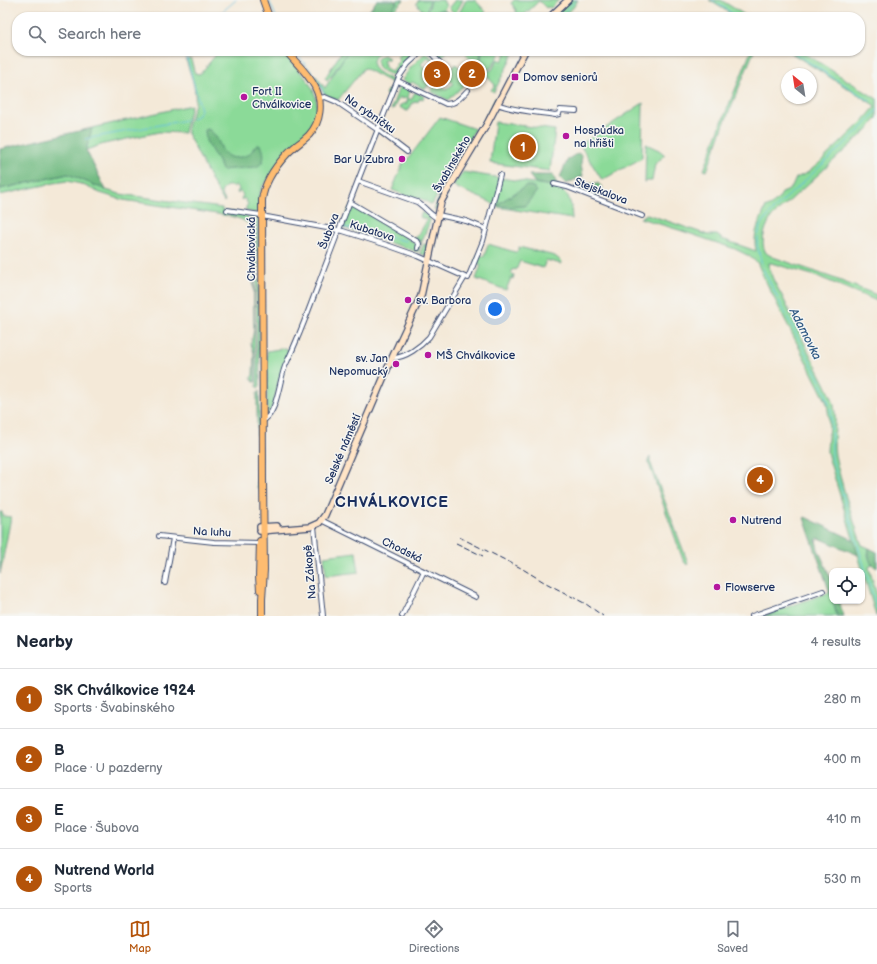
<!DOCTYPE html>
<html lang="en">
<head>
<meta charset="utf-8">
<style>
  :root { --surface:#fff; --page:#f6f6f7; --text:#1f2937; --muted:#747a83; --line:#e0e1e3; --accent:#b45309 }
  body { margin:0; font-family:"Balsamiq Sans",sans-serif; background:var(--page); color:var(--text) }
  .controls { position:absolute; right:12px; bottom:12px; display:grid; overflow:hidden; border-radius:8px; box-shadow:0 1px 3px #0004 }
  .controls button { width:36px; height:36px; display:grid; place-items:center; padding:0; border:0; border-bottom:1px solid var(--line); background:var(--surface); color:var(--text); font:20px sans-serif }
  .compass { position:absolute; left:781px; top:68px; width:36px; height:36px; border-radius:50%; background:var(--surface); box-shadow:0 1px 3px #0004; rotate:330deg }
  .you { position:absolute; left:495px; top:309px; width:14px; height:14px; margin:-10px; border:3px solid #fff; border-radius:50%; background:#1a73e8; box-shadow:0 0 0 6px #1a73e833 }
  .badge { display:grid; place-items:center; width:26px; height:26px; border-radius:50%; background:var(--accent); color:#fff; font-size:13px; font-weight:700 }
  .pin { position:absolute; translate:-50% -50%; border:2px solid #fff; box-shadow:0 1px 4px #0006 }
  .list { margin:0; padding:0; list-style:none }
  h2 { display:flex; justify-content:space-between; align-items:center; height:52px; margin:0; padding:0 16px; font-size:17px }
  h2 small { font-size:13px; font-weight:400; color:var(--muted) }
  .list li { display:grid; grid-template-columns:26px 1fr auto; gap:12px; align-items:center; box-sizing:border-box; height:60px; padding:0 16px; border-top:1px solid var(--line) }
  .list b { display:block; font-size:15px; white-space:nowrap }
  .list p { margin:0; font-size:13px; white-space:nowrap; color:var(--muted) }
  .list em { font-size:13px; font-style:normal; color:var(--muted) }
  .icon { flex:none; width:22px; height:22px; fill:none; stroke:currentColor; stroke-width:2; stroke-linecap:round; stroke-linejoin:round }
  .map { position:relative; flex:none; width:877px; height:616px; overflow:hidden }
  .search { position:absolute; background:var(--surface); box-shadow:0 1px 3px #0004; left:12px; right:12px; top:12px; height:44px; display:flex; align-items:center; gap:10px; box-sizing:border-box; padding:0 14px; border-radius:16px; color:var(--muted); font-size:15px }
  .sheet { height:292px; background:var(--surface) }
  nav { display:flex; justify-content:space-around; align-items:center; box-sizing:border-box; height:56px; border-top:1px solid var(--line); background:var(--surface); font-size:11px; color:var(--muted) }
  nav a { display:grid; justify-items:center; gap:2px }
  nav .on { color:var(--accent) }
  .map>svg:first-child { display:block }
  .green { fill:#8bda98; stroke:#53847b }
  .forest { fill:#70ba80; stroke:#46746f }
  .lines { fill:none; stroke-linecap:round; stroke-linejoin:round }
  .stream { stroke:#61bedf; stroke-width:1 }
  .street-casing { stroke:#3c4b70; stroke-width:6 }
  .secondary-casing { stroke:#3c4b70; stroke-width:8 }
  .primary-casing { stroke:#3c4b70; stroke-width:8 }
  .street { stroke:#fff; stroke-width:4 }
  .secondary { stroke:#ffe4c6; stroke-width:5.5 }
  .primary { stroke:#febc70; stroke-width:6 }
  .rail { stroke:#1b2f5e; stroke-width:1; stroke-dasharray:6 3; stroke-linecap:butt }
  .poi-dot { fill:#b5179e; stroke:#f6f6f2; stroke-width:1.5 }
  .labels { text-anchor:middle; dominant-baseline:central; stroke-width:3; stroke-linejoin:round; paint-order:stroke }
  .poi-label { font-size:11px; fill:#1b2f5e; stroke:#f6f6f2; text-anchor:start }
  .street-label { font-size:11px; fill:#1b2f5e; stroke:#f6f6f2 }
  .water-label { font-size:12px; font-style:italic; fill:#305a85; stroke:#f6f6f2 }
  .district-label { font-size:15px; font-weight:bold; letter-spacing:1px; fill:#1b2f5e; stroke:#f6f6f2 }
</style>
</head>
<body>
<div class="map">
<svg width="877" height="616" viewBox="0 0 877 616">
  <rect width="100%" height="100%" fill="#f6f6f2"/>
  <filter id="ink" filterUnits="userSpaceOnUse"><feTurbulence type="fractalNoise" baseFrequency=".025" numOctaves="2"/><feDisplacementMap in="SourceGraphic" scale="8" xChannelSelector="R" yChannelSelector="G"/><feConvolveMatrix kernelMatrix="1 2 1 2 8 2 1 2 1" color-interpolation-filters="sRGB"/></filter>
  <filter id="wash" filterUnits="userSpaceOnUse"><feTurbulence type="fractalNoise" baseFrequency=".012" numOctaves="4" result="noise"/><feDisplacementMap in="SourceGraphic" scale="16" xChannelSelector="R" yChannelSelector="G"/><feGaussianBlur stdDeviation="0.9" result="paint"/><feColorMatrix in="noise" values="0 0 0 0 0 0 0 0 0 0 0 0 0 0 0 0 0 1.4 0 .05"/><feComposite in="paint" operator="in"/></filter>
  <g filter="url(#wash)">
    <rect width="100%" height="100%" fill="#f4e9d8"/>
    <!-- green -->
    <g class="green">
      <path d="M 397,0 L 404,0 L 391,13 L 395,17 L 386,17 L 397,3 L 396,1 Z"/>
      <path d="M 419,0 L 430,0 C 428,4 429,8 425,12 L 423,10 L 415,17 L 403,17 L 407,14 L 410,17 L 415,12 L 418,13 L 422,10 L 416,3 Z"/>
      <path d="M 431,0 L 443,0 L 446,6 L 444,9 L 436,11 L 429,17 L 425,13 L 429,8 Z"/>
      <path d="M 455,0 L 463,0 L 455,14 L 449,8 L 449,7 Z"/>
      <path d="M 466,0 L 475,0 L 486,12 L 481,17 L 457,17 Z"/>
      <path d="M 514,0 L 559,0 L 551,8 L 548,7 L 546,8 L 539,1 L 522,17 L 517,17 L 516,10 L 511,3 Z"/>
      <path d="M 570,0 L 578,0 L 573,8 L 561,17 L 553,17 Z"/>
      <path d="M 709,0 L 721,0 L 748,17 L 736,17 Z"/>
      <path d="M 444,10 L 446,11 L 445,17 L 430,17 L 436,12 Z"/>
      <path d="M 219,51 L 283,51 C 297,71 323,88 316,116 C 316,119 313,123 312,127 L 262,187 L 259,196 L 258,211 L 255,213 L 246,211 L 246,207 L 248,204 L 244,198 L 242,200 L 241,199 L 243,195 L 240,191 L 238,194 L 237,192 L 239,189 L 236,184 L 234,187 C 226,184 224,187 221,193 L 225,201 L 224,202 L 215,187 L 187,133 C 186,123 193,113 195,103 C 197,89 190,73 186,60 L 191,59 L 194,71 L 195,73 L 199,74 L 201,73 Z"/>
      <path d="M 342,51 L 348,51 L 332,75 L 327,80 L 325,78 Z"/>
      <path d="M 348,51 L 380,51 C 363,67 379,73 392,80 L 394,84 L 389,97 L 385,94 L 387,90 L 389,91 L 392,83 L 364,68 L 338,100 L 328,96 L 323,92 L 315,77 L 316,76 L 325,88 Z"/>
      <path d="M 404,51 L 405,51 L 411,58 L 401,70 L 397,77 L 395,77 L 379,69 C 375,63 376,56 384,55 L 389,58 L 387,60 L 386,58 L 383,61 L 385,64 L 384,66 L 391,72 L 397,66 L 395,65 L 400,60 L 397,57 Z"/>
      <path d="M 431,51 L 448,51 L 440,58 L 438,59 Z"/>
      <path d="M 469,51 L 481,51 L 479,68 L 466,55 Z"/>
      <path d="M 482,51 L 499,51 L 501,52 L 491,68 L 482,71 L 480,69 Z"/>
      <path d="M 501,51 L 515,51 L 494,92 L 491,90 L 495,85 L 486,75 L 488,73 L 486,71 L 492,70 L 498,59 L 502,61 L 506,54 Z"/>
      <path d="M 751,51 L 754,51 L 724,124 L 707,171 L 704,170 L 719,129 Z"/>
      <path d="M 788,51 L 801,51 L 877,99 L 877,118 L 868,129 L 784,206 C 780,209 776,213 772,217 C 766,224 760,242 765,251 C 766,254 770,255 773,257 L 836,279 L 877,295 L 877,301 L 819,277 L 771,263 L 769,263 C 769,277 780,290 785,302 C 791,314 796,326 802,338 C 811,358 823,377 832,398 C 839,417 832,436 835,455 C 841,484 851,512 860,540 L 862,545 L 869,548 L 868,555 L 872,565 L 870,566 L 869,568 L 877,595 L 877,616 L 876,616 L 858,555 L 828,456 L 827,451 C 828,434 831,418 826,401 L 763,276 L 757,262 L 752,259 L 749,256 L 735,249 L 679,230 L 640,218 L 647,214 L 708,235 L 717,235 L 722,239 L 756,251 C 754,241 755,232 759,223 C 761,218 764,213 765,208 C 773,204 777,202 782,193 L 787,191 L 792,187 L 796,178 L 807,173 L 817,165 L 863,121 L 875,107 L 874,105 Z"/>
      <path d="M 425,53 L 428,54 L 444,71 L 442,73 L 433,62 L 428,57 L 421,64 L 435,80 L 424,89 L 412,82 L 409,85 L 402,80 L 411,67 Z"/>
      <path d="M 456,64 L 470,80 L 449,99 L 448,100 L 432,92 L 431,90 L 437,82 L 446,90 L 453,84 L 452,82 L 444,75 Z"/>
      <path d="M 400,85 L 402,85 L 410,90 L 408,98 L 411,100 L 415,92 L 424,96 L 423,99 L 420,98 L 418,102 L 416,101 L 415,103 L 413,102 L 409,110 L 407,111 L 399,107 L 400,105 L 401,105 L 404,103 L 406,104 L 408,99 L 403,98 L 403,99 L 401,99 L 401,98 L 399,97 L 398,101 L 397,101 L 393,110 L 391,109 Z"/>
      <path d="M 496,97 L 497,99 L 483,127 L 480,126 L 481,131 C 465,156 446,181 437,209 L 434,210 L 439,198 L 457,167 L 448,181 L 452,168 L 455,166 L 454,164 L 453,164 L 465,152 C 476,134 487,116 496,97 Z"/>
      <path d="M 643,103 L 642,158 L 602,180 L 580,145 Z"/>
      <path d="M 191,105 C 190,114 185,124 184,133 L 159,132 L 104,144 L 86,150 L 92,128 Z"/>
      <path d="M 440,117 L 475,129 L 461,152 L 451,163 L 448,169 L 446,178 L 432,205 L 422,199 L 407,196 L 392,190 L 404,161 L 407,160 Z"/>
      <path d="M 495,122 L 555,130 L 550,171 L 490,163 Z"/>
      <path d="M 646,144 L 659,150 L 665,155 L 655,164 L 652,181 L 647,181 L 645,183 Z"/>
      <path d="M 463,172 L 558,187 L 568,196 L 571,205 L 572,219 L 497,207 L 490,202 L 457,188 L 453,185 Z"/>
      <path d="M 68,174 L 106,190 L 120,194 L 222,208 L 222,211 C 232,212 249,212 253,223 C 254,226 254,230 254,233 L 255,382 L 254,382 L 251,378 L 253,375 L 254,353 L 251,344 L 253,335 L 254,329 L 253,234 C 250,221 242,219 230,216 L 123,200 L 100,193 L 81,184 L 67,181 L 54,183 L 0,195 L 0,189 Z"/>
      <path d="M 351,206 L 353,206 L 394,229 L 416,244 L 418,249 L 421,243 L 413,238 L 422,242 L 418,252 L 344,228 L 342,225 L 349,208 Z"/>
      <path d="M 422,212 L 429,217 L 430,221 L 422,241 L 415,238 L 416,236 L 418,236 L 427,220 L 420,217 Z"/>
      <path d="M 248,215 L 256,217 L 258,220 L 258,225 L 260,386 L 259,388 L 257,387 L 257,385 L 256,228 L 254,221 Z"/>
      <path d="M 424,244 L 429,245 L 427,254 L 425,255 L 420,254 L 420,253 Z"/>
      <path d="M 488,244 L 515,252 L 517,252 L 519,247 L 555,256 L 562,262 L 561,264 L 546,260 L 543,268 L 520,261 L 516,270 L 513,269 L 511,273 L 514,275 L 513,279 L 511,278 L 506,290 L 476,279 L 481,265 L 475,262 L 478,254 L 484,257 Z"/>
      <path d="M 285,348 L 291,351 C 288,358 283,364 281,371 C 278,382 274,409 267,416 L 267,351 Z"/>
      <path d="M 259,391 L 260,437 L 259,438 L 257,437 L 257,394 Z"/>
      <path d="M 258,443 L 260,445 L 260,486 L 259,488 L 257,488 Z"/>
      <path d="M 650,457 L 650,462 L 651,464 L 688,563 L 687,565 L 685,563 L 683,560 L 649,464 L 648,464 L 648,461 Z"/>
      <path d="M 0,512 L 2,512 L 3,516 L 11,517 L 0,574 Z"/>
      <path d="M 356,552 L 359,572 L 326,576 L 324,556 Z"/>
      <path d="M 830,592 L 837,616 L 762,616 Z"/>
    </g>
    <!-- forest -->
    <g class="forest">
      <path d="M 377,0 L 394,0 L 397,3 L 386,17 L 365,17 Z"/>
      <path d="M 92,128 L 86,150 L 106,190 L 68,174 L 0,189 L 0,149 Z"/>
      <path d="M 208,129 C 224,138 217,162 241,157 C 244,156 247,156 250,153 C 255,149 252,144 261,145 C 265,153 266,164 255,167 L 222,170 L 220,165 L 206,141 L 205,130 Z"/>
      <path d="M 578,153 L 582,156 L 581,163 L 583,176 L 566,184 L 560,177 L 568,159 Z"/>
      <path d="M 529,175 L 553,175 L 558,187 L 535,183 Z"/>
      <path d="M 598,183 L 603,188 L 597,197 L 575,189 L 576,185 Z"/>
      <path d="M 526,186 L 531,186 L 537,191 L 525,206 L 510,207 L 496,205 Z"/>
      <path d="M 805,517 L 854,540 L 858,555 L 819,538 L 816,540 L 818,549 L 832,581 L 832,599 L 804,518 Z"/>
      <path d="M 869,548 L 877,552 L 877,568 C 869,564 868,557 869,548 Z"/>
      <path d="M 833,601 L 839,601 L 844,616 L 837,616 Z"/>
    </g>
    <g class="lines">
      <!-- stream -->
      <g class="stream">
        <path d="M 269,0 L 276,17"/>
        <path d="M 712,0 L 738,17"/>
        <path d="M 216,17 L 236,0"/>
        <path d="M 559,17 L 576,0"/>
        <path d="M 185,51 L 201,110 L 198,115 L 192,119"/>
        <path d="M 294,51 C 304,63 320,79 324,94"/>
        <path d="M 791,51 L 870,101"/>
        <path d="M 877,110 L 864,126 L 773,210 L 760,226 L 757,244 L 763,269 L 824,389 L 831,410 L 832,459 L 877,609"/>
        <path d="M 85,139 L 186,120"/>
        <path d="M 343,227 L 406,241 L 406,240"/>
      </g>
    </g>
  </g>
  <g filter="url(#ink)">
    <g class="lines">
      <!-- street casing -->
      <g class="street-casing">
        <g id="street">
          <path d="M 429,51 L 445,68"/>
          <path d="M 398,81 L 446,104 C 456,104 461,97 468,90"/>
          <path d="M 319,98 L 325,97 L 337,102 L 378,130 L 407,152"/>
          <path d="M 497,104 C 515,111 535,112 555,115 L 559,114 L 560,110 L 576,111"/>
          <path d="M 358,181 L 417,202 C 425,207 429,214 437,218"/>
          <path d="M 554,184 L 567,187 L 642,216"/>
          <path d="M 350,202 L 418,242 L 419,244 L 418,248"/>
          <path d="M 227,210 L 261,215 L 267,217 L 343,231 L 387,245 L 418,256 L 465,277 L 429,337 C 421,346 406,358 392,358"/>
          <path d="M 438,215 L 466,221 L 486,229"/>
          <path d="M 468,278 L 483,241 L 500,175"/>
          <path d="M 262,421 C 278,415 279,378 286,364 C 301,333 312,301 324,269 C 349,204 373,140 399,77 L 408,64 L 422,51"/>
          <path d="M 321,520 L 476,597"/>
          <path d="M 314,526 L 323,616"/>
          <path d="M 159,536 L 214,542 L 261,543"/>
          <path d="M 165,583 L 173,538"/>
          <path d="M 402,616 L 424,571"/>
          <path d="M 752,616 L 823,591"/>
        </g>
      </g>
      <!-- secondary casing -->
      <g class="secondary-casing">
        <g id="secondary">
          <path d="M 550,17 L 568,0"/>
          <path d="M 260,527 L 277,526"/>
          <path d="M 260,531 L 310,527 L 319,523 L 325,515 L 392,358 L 421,296 L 441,202 L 447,191 L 487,124 L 525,51"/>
        </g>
      </g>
      <!-- primary casing -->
      <g class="primary-casing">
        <g id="primary">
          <path d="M 263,0 L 269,17"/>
          <path d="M 260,541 L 259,577 L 260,590"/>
          <path d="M 262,616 L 262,599 L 264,570 L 263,479 L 262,200 C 264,184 275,167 286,155 C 293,147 302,142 309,135 C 321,122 323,102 315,87 C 308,73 296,63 286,51"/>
        </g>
      </g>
      <!-- street -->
      <use href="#street" class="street"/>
      <!-- secondary -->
      <use href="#secondary" class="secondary"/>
      <!-- primary -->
      <use href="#primary" class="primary"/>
      <!-- rail -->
      <g class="rail">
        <path d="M 459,537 L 521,568 L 544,582 L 586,604 L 603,616"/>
        <path d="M 456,543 L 483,556"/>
      </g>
    </g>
  </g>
  <!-- markers -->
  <g class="poi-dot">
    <rect x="511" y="73" width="8" height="8" rx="2"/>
    <circle cx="244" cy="97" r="4"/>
    <circle cx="566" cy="136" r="4"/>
    <circle cx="402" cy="159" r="4"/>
    <circle cx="408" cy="300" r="4"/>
    <circle cx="428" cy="355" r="4"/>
    <circle cx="396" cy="364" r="4"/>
    <circle cx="733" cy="520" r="4"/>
    <circle cx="717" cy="587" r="4"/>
  </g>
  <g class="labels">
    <!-- poi labels -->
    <g class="poi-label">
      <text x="523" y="77">Domov seniorů</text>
      <text x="252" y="91">Fort II<tspan x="252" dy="13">Chválkovice</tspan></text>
      <text x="574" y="130">Hospůdka<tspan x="574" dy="13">na hřišti</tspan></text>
      <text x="394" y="159" text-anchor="end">Bar U Zubra</text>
      <text x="416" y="300">sv. Barbora</text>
      <text x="436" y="355">MŠ Chválkovice</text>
      <text x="388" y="358" text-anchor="end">sv. Jan<tspan x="388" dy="13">Nepomucký</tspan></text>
      <text x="741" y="520">Nutrend</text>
      <text x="725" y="587">Flowserve</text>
    </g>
    <!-- street labels -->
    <g class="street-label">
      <text transform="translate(370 114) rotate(35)">Na rybníčku</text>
      <text transform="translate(452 164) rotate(-60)">Švabinského</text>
      <text transform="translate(601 191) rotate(21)">Stejskalova</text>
      <text transform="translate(329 231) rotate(-69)">Šubova</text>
      <text transform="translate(372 231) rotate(18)">Kubatova</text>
      <text transform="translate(251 249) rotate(-90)">Chválkovická</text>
      <text transform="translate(343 449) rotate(-67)">Selské náměstí</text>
      <text transform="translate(212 532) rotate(3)">Na luhu</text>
      <text transform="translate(402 550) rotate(26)">Chodská</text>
      <text transform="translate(310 572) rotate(-95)">Na Zákopě</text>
    </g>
    <!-- water labels -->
    <g class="water-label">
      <text transform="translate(805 334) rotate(63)">Adamovka</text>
    </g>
    <!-- district labels -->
    <g class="district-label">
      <text x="392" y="502">CHVÁLKOVICE</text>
    </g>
  </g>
</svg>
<div class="controls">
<button><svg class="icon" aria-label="locate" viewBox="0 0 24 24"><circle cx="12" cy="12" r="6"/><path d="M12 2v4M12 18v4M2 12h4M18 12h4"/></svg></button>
</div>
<svg class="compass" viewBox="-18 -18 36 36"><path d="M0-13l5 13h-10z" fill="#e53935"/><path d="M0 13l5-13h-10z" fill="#747a83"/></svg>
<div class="you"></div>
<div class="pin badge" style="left:523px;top:147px">1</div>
<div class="pin badge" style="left:472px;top:74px">2</div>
<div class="pin badge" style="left:437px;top:74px">3</div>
<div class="pin badge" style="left:760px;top:480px">4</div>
<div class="search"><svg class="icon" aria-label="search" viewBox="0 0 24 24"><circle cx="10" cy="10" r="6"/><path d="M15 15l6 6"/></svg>Search here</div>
</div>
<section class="sheet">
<h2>Nearby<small>4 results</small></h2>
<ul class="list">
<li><span class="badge">1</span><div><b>SK Chválkovice 1924</b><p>Sports · Švabinského</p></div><em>280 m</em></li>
<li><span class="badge">2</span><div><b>B</b><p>Place · U pazderny</p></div><em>400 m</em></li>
<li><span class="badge">3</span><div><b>E</b><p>Place · Šubova</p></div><em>410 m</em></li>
<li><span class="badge">4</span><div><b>Nutrend World</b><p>Sports</p></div><em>530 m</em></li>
</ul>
</section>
<nav>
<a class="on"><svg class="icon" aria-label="map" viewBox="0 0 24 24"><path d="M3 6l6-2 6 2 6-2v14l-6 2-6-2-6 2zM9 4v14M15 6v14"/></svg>Map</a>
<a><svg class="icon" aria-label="directions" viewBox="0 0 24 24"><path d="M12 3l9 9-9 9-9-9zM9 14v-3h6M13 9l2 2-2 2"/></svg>Directions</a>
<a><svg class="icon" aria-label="saved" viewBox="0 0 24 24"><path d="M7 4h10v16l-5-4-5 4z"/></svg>Saved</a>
</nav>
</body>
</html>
